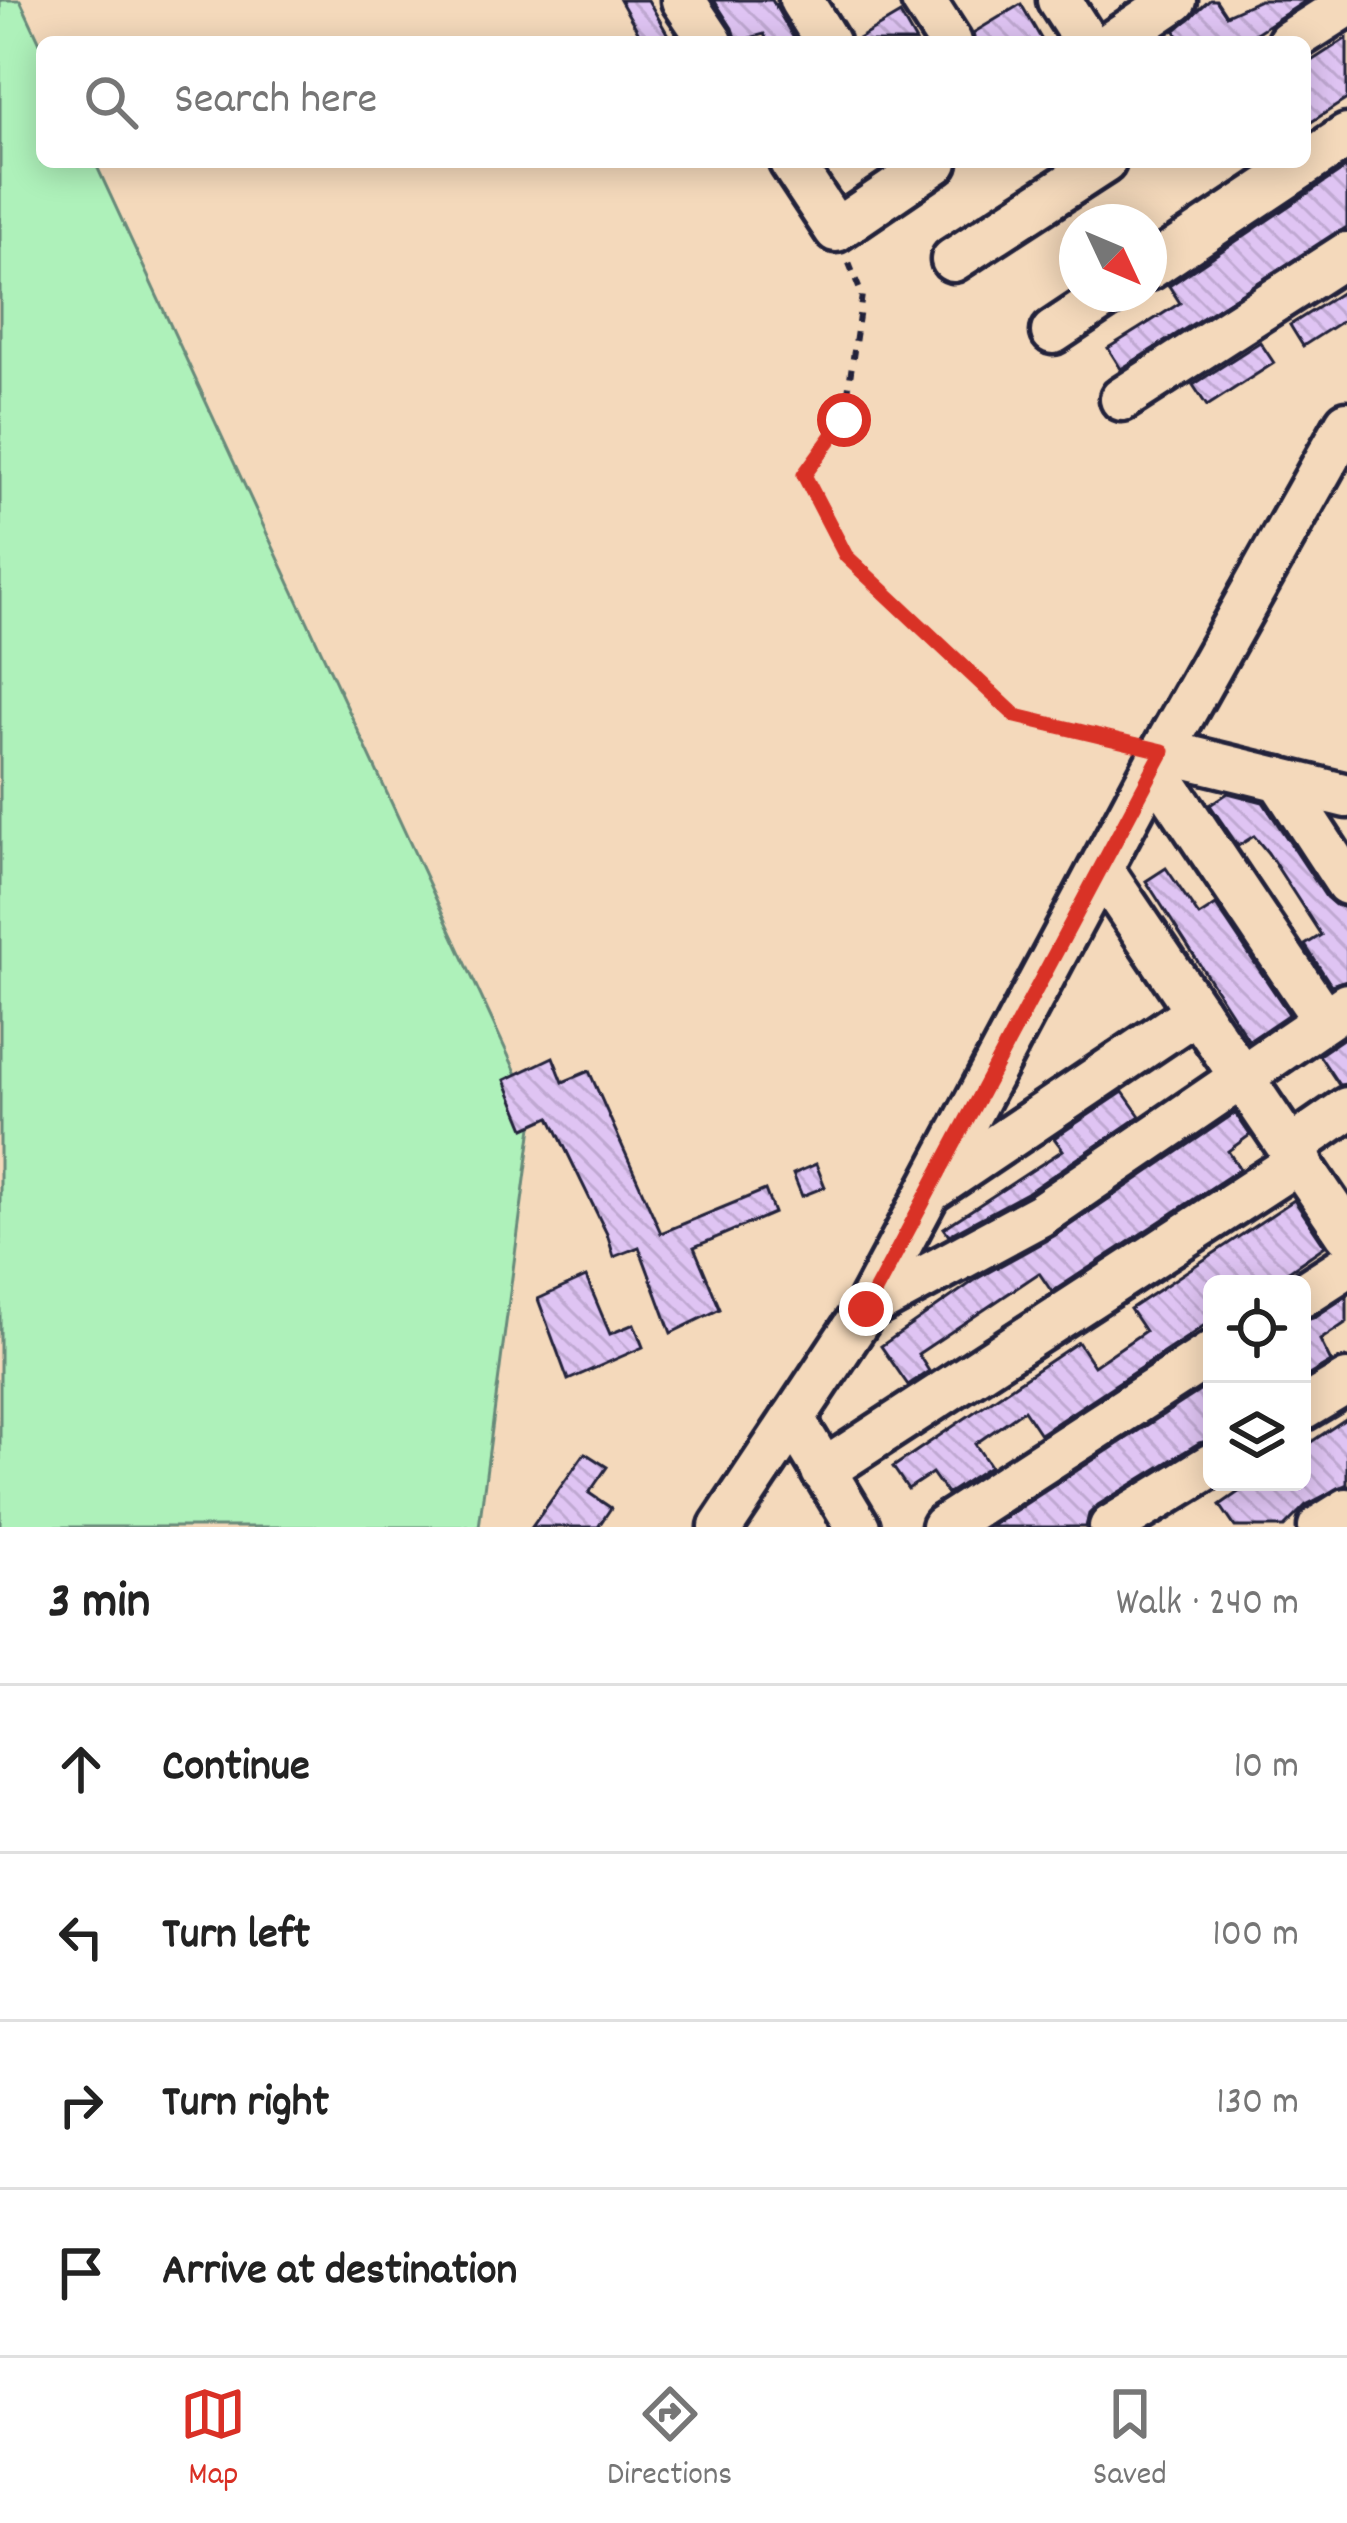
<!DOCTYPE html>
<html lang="en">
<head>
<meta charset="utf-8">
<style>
  :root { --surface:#fff; --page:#f2f2f2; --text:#222; --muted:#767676; --line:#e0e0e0; --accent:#d93025 }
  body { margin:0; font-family:Dekko,sans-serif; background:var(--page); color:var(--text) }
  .controls { position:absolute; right:36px; bottom:36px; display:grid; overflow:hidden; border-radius:18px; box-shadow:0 6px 30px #0003 }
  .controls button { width:108px; height:108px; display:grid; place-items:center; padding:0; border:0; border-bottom:3px solid var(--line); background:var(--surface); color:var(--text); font:60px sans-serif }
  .compass { position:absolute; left:1059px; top:204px; width:108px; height:108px; border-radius:50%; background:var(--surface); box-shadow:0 6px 30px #0003; rotate:134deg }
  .stop { position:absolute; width:36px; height:36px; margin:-27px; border:9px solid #d93025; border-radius:50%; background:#fff }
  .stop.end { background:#d93025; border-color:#fff; box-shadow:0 3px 12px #0008 }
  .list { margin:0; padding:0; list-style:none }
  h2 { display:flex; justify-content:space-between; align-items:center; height:156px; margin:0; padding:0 48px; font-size:51px }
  h2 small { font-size:39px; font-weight:400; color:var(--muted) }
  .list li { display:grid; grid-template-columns:78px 1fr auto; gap:36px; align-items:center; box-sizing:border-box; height:168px; padding:0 48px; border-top:3px solid var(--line) }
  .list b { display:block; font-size:45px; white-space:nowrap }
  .list em { font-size:39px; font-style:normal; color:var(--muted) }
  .icon { flex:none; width:66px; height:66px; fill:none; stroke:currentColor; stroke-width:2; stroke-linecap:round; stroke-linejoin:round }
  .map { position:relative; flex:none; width:1347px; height:1527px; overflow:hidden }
  .search { position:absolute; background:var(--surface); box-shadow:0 6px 30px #0003; left:36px; right:36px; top:36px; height:132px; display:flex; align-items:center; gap:30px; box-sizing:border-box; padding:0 42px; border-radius:18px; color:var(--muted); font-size:45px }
  .sheet { height:828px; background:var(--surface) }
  nav { display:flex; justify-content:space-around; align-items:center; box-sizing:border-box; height:168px; border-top:3px solid var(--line); background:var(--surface); font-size:33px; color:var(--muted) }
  nav a { display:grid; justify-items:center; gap:6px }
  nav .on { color:var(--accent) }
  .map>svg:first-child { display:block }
  .green { fill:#aef1ba; stroke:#688a7a; stroke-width:3 }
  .building { fill:url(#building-back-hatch); stroke:#22223b; stroke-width:3 }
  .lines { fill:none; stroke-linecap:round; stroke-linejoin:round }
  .minor-casing { stroke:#22223b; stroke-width:51 }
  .path { stroke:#22223b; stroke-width:6; stroke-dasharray:9 9; stroke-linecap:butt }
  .minor { stroke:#f4d9bb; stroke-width:42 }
  .route { stroke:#d93025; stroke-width:15 }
</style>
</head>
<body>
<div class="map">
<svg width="1347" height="1527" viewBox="0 0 1347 1527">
  <defs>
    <pattern id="building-back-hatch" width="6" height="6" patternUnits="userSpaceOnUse" patternTransform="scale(3)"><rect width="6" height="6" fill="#dfc4f3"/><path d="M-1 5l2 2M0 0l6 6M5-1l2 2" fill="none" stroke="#bfa8d1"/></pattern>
  </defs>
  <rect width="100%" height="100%" fill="#f4d9bb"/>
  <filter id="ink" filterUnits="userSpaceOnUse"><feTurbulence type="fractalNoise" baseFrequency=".00833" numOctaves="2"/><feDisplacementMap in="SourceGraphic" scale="24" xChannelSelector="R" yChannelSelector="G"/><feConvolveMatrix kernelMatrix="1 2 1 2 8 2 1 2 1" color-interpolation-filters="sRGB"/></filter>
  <g filter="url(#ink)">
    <!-- green -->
    <path class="green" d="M 0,0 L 20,0 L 42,47 L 42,162 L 95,162 L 534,1111 L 479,1527 L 0,1527 Z"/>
    <!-- building -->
    <g class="building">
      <path d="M 620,0 L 648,0 L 672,42 L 644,42 Z"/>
      <path d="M 714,0 L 772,0 L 796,42 L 768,42 L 764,34 L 736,42 L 732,28 Z"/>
      <path d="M 1210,0 L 1216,0 L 1226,15 L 1260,0 L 1307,0 L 1242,42 L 1182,42 L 1175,31 Z"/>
      <path d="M 1021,4 L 1043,42 L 975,42 L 973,33 Z"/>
      <path d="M 900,14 L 916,42 L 853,42 Z"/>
      <path d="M 1347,38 L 1347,99 L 1305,126 L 1305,65 Z"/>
      <path d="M 1347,167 L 1347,227 L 1121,369 L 1108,348 L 1180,303 L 1169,286 Z"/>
      <path d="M 1347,289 L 1347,318 L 1303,346 L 1290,325 Z"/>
      <path d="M 1260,342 L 1274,363 L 1207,406 L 1193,385 Z"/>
      <path d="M 1228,793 L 1263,802 L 1326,897 L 1335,905 L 1347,908 L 1347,980 L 1331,985 L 1305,945 L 1321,935 L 1268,853 L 1254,836 L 1238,846 L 1210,805 Z"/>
      <path d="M 1166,868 L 1199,916 L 1216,905 L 1289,1014 L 1249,1041 L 1146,881 Z"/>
      <path d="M 1347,1036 L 1347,1084 L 1339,1085 L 1319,1055 Z"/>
      <path d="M 553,1057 L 563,1082 L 589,1071 L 661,1233 L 765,1190 L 774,1213 L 694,1247 L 720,1309 L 671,1333 L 639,1247 L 614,1257 L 607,1234 L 550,1117 L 525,1128 L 505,1080 Z"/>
      <path d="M 1123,1092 L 1140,1116 L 1027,1193 L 949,1235 L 944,1228 L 1063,1150 L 1054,1138 Z"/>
      <path d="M 1235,1113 L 1250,1135 L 1228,1151 L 1240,1169 L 1052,1292 L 1039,1273 L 918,1354 L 929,1371 L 908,1385 L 881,1346 L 978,1278 L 1054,1236 Z"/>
      <path d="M 816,1164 L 825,1187 L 802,1196 L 793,1174 Z"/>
      <path d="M 1294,1200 L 1325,1246 L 1270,1284 L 1212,1284 L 1212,1320 L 1189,1336 L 1040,1434 L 1024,1410 L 975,1444 L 990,1466 L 947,1494 L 932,1473 L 908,1489 L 893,1467 L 1078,1342 L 1094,1366 L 1145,1331 L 1130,1309 Z"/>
      <path d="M 586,1277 L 610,1334 L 634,1324 L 643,1347 L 568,1380 L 538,1299 Z"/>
      <path d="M 1347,1296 L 1347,1322 L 1320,1340 L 1331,1362 L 1302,1379 L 1302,1320 L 1316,1316 Z"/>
      <path d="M 1212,1383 L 1212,1440 L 1199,1443 L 1098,1505 L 1089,1514 L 1086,1527 L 990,1527 Z"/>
      <path d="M 1347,1418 L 1347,1484 L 1306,1505 L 1284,1527 L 1235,1527 L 1220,1505 L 1253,1482 L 1302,1482 L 1302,1448 Z"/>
      <path d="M 585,1453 L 607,1467 L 589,1493 L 611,1508 L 598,1527 L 532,1527 Z"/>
    </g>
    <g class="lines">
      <!-- minor casing -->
      <g class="minor-casing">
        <g id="minor">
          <path d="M 683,0 L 711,42"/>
          <path d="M 801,0 L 827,42"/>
          <path d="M 923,0 L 950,42"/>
          <path d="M 1059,0 L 1086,42"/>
          <path d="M 1113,42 L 1175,0"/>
          <path d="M 1289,42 L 1347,5"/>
          <path d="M 791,162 L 836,230 L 936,162"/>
          <path d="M 953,260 L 1104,162"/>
          <path d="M 1149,268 L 1347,136"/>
          <path d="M 1053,332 L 1110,294"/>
          <path d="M 1122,399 L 1347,254"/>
          <path d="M 1163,751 L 1347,796"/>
          <path d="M 1155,768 L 1324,1020"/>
          <path d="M 1279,779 L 1347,883"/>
          <path d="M 1101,869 L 1347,1233"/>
          <path d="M 1292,1147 L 1347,1109"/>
          <path d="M 934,1188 L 1197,1011"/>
          <path d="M 1302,1295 L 1347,1266"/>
          <path d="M 866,1309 L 1040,1215 L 1347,1005"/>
          <path d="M 1302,1409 L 1347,1382"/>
          <path d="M 793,1419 L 866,1309 L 1163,751 L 1347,423"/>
          <path d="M 823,1471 L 1301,1160"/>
          <path d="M 721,1527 L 793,1419 L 858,1527"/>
          <path d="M 943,1527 L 1212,1353"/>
          <path d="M 1111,1527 L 1212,1465"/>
          <path d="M 1320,1527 L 1347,1510"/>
        </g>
      </g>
      <!-- path -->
      <path class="path" d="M 849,263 L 862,295 L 844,420 L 804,475 L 846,556 L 1016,716 L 1131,743"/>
      <!-- minor -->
      <use href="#minor" class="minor"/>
    </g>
  </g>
  <g class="lines" filter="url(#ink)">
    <!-- route -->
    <path class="route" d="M 844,420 L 804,475 L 846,556 L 1016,716 L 1163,751 L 866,1309"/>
  </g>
</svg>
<div class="controls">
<button><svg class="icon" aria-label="locate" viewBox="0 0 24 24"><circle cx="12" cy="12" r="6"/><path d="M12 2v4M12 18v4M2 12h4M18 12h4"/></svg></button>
<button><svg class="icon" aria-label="layers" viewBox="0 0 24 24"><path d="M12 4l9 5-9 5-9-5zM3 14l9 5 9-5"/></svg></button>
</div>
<svg class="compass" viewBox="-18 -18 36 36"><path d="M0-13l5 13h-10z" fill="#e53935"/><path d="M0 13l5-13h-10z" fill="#767676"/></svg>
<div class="stop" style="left:844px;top:420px"></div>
<div class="stop end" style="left:866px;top:1309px"></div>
<div class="search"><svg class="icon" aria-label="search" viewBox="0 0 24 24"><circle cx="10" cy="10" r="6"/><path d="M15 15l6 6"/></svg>Search here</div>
</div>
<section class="sheet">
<h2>3 min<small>Walk · 240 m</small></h2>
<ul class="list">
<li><svg class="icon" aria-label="ahead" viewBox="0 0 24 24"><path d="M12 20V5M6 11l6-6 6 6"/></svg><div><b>Continue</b></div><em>10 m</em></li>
<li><svg class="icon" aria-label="left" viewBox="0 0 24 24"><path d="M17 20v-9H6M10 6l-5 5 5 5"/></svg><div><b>Turn left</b></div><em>100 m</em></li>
<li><svg class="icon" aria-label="right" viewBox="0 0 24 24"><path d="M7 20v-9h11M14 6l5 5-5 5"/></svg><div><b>Turn right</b></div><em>130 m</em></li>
<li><svg class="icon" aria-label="arrive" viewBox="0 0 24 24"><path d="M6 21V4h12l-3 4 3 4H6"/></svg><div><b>Arrive at destination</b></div></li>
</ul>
</section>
<nav>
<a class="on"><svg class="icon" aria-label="map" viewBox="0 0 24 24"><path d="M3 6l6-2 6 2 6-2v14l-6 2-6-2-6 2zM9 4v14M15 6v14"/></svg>Map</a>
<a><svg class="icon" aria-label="directions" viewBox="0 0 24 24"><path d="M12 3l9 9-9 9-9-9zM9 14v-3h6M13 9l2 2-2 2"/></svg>Directions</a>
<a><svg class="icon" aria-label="saved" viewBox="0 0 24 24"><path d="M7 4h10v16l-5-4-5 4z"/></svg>Saved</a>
</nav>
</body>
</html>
